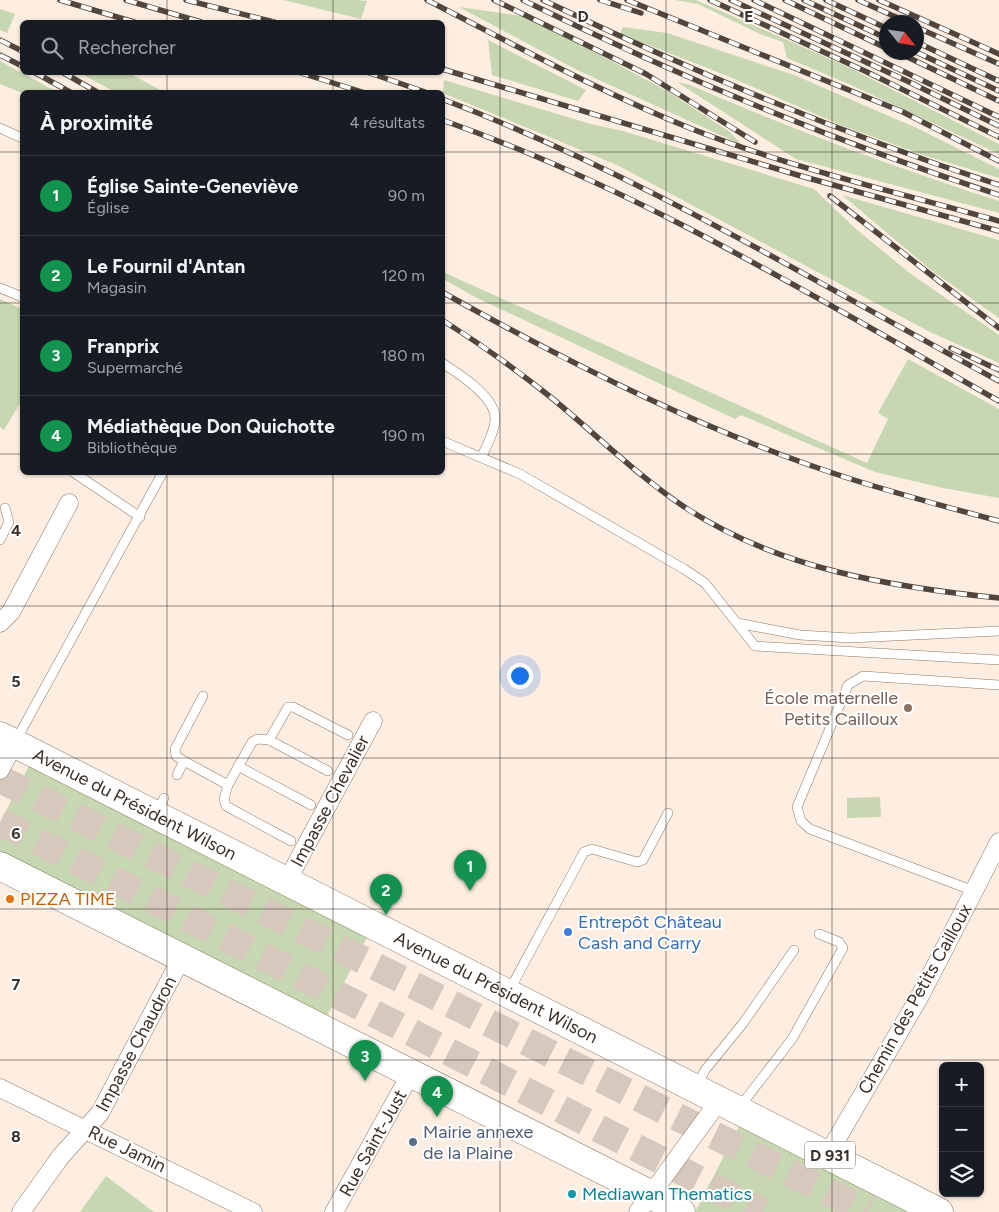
<!DOCTYPE html>
<html lang="fr">
<head>
<meta charset="utf-8">
<style>
  :root { --surface:#171b24; --page:#242831; --text:#f1f3f6; --muted:#9ea1a6; --line:#363941; --accent:#12914f }
  body { margin:0; font-family:Figtree,sans-serif; background:var(--page); color:var(--text) }
  .controls { position:absolute; right:15px; bottom:15px; display:grid; overflow:hidden; border-radius:8px; box-shadow:0 1px 4px #0004 }
  .controls button { width:45px; height:45px; display:grid; place-items:center; padding:0; border:0; border-bottom:1px solid var(--line); background:var(--surface); color:var(--text); font:25px sans-serif }
  .compass { position:absolute; left:879px; top:15px; width:45px; height:45px; border-radius:50%; background:var(--surface); box-shadow:0 1px 4px #0004; rotate:120deg }
  .you { position:absolute; left:519px; top:675px; width:18px; height:18px; margin:-12px; border:4px solid #fff; border-radius:50%; background:#1a73e8; box-shadow:0 0 0 8px #1a73e833 }
  .badge { display:grid; place-items:center; width:32px; height:32px; border-radius:50%; background:var(--accent); color:#fff; font-size:16px; font-weight:700 }
  .pin { position:absolute; translate:-50% -41px; filter:drop-shadow(0 1px 2px #0008) }
  .pin::after { content:''; position:absolute; top:26px; width:18px; height:15px; background:inherit; clip-path:polygon(0 0,100% 0,50% 100%) }
  .list { margin:0; padding:0; list-style:none }
  h2 { display:flex; justify-content:space-between; align-items:center; height:65px; margin:0; padding:0 20px; font-size:21px }
  h2 small { font-size:16px; font-weight:400; color:var(--muted) }
  .list li { display:grid; grid-template-columns:32px 1fr auto; gap:15px; align-items:center; box-sizing:border-box; height:80px; padding:0 20px; border-top:1px solid var(--line) }
  .list b { display:block; font-size:19px; white-space:nowrap }
  .list p { margin:0; font-size:16px; white-space:nowrap; color:var(--muted) }
  .list em { font-size:16px; font-style:normal; color:var(--muted) }
  .icon { flex:none; width:28px; height:28px; fill:none; stroke:currentColor; stroke-width:2; stroke-linecap:round; stroke-linejoin:round }
  .map { position:relative; flex:none; width:999px; height:1212px; overflow:hidden }
  .search { position:absolute; background:var(--surface); box-shadow:0 1px 4px #0004; left:20px; top:20px; width:425px; height:55px; display:flex; align-items:center; gap:12px; box-sizing:border-box; padding:0 18px; border-radius:8px; color:var(--muted); font-size:19px }
  .panel { position:absolute; background:var(--surface); box-shadow:0 1px 4px #0004; left:20px; top:90px; width:425px; height:385px; border-radius:8px }
  .map>svg:first-child { display:block }
  .green { fill:#c6d7b1 }
  .lines { fill:none; stroke-linecap:round; stroke-linejoin:round }
  .highway-tunnel { stroke:#d6c8bc; stroke-width:28; stroke-dasharray:28 14; stroke-linecap:butt }
  .lane-casing { stroke:#8d7864; stroke-width:10 }
  .street-casing { stroke:#8d7864; stroke-width:19 }
  .primary-casing { stroke:#8d7864; stroke-width:29 }
  .lane { stroke:#fff; stroke-width:9 }
  .street { stroke:#fff; stroke-width:18 }
  .primary { stroke:#fff; stroke-width:28 }
  .rail-casing { stroke:#51463e; stroke-width:5.5 }
  .rail { stroke:#fff; stroke-width:4; stroke-dasharray:11; stroke-linecap:butt }
  .grid { fill:none; stroke:#3b3129; stroke-width:1; stroke-opacity:0.55 }
  .education-dot { fill:#8d6e63; stroke:#fff; stroke-width:2 }
  .food-dot { fill:#e8710a; stroke:#fff; stroke-width:2 }
  .shop-dot { fill:#3f7fe0; stroke:#fff; stroke-width:2 }
  .service-dot { fill:#5c6f8a; stroke:#fff; stroke-width:2 }
  .culture-dot { fill:#0f9aa8; stroke:#fff; stroke-width:2 }
  .labels { text-anchor:middle; dominant-baseline:central; stroke-width:4; stroke-linejoin:round; paint-order:stroke }
  .shield { fill:#fff; stroke:#766f69; stroke-width:1 }
  .shield-label { font-size:16px; font-weight:bold; fill:#3b3129 }
  .education-label { font-size:18px; fill:#785e54; stroke:#fff; text-anchor:end }
  .street-label { font-size:18px; fill:#3b3129; stroke:#fff }
  .food-label { font-size:18px; fill:#c56008; stroke:#fff; text-anchor:start }
  .shop-label { font-size:18px; fill:#366cbe; stroke:#fff; text-anchor:start }
  .service-label { font-size:18px; fill:#4e5e75; stroke:#fff; text-anchor:start }
  .culture-label { font-size:18px; fill:#0d838f; stroke:#fff; text-anchor:start }
  .grid-label { font-size:16px; text-anchor:middle; font-weight:bold; fill:#3b3129; stroke:#fff; stroke-width:4; stroke-linejoin:round; paint-order:stroke }
</style>
</head>
<body>
<div class="map">
<svg width="999" height="1212" viewBox="0 0 999 1212">
  <rect width="100%" height="100%" fill="#fdeee1"/>
  <!-- green -->
  <g class="green">
    <path d="M 283,0 L 356,0 L 367,1 L 361,19 Z"/>
    <path d="M 675,0 L 696,0 L 848,67 L 999,144 L 999,154 L 851,85 L 787,58 L 783,42 L 760,34 L 698,4 Z"/>
    <path d="M 459,7 L 530,17 L 667,91 L 730,132 L 742,145 L 577,70 Z"/>
    <path d="M 0,9 L 15,14 L 7,33 L 0,30 Z"/>
    <path d="M 623,27 L 667,33 L 794,75 L 919,129 L 999,169 L 999,178 L 923,155 L 843,126 L 725,75 L 620,34 Z"/>
    <path d="M 488,40 L 586,90 L 578,101 L 492,75 Z"/>
    <path d="M 0,61 L 57,92 L 22,93 L 0,84 Z"/>
    <path d="M 80,73 L 129,73 L 164,92 L 115,92 Z"/>
    <path d="M 444,80 L 591,124 L 623,131 L 814,189 L 856,229 L 911,274 L 999,335 L 999,363 L 930,332 L 617,165 L 443,93 Z"/>
    <path d="M 677,82 L 690,85 C 791,129 894,167 999,201 L 999,213 L 796,159 Z"/>
    <path d="M 842,195 L 999,240 L 999,318 L 931,270 Z"/>
    <path d="M 443,272 L 867,463 L 888,419 L 878,413 L 908,359 L 999,409 L 999,498 L 943,488 L 875,472 L 741,415 L 735,419 L 477,298 L 443,279 Z"/>
    <path d="M 0,299 L 22,309 L 22,400 L 4,430 L 0,427 Z"/>
    <path d="M 32,760 L 370,932 L 325,1020 L 0,854 L 0,823 Z"/>
    <path d="M 880,797 L 881,817 L 847,818 L 847,798 Z"/>
    <path d="M 742,1121 L 918,1212 L 695,1212 Z"/>
    <path d="M 106,1176 L 154,1212 L 80,1212 Z"/>
  </g>
  <g class="lines">
    <!-- highway-tunnel -->
    <g class="highway-tunnel">
      <path d="M 0,779 L 868,1212"/>
      <path d="M 0,822 L 762,1212"/>
    </g>
    <!-- lane casing -->
    <g class="lane-casing">
      <g id="lane">
        <path d="M 0,128 L 22,138"/>
        <path d="M 0,288 L 22,297"/>
        <path d="M 442,363 C 458,373 496,397 495,419 C 495,431 487,445 482,456"/>
        <path d="M 442,441 L 520,474 L 684,569 L 705,583 L 755,646 L 999,660"/>
        <path d="M 73,472 L 140,517"/>
        <path d="M 0,540 L 9,522 L 5,508"/>
        <path d="M 737,623 L 800,635 L 851,638 L 999,631"/>
        <path d="M 269,740 L 328,771"/>
        <path d="M 15,742 L 163,472"/>
        <path d="M 184,761 L 228,785 L 252,742 L 257,739 L 269,740 L 288,707 L 293,707 L 348,735"/>
        <path d="M 238,766 L 311,805"/>
        <path d="M 177,775 L 184,761 L 176,756 L 175,749 L 203,696"/>
        <path d="M 228,785 L 224,799 L 226,806 L 291,841"/>
        <path d="M 156,813 L 164,798"/>
        <path d="M 974,891 L 810,829 L 801,821 L 797,807 L 848,685 L 863,676 L 999,685"/>
        <path d="M 509,991 L 584,852 L 592,849 L 637,862 L 643,860 L 668,813"/>
        <path d="M 697,1086 L 705,1070 L 744,1022 L 794,950"/>
        <path d="M 739,1108 L 792,1039 L 843,948 L 839,942 L 819,934"/>
      </g>
    </g>
    <!-- street casing -->
    <g class="street-casing">
      <g id="street">
        <path d="M 0,623 L 11,612 L 69,503"/>
        <path d="M 0,770 L 14,744"/>
        <path d="M 287,881 L 373,721"/>
        <path d="M 0,1088 L 253,1212"/>
        <path d="M 828,1154 L 920,996 L 999,842"/>
        <path d="M 21,1212 L 61,1156 L 100,1113 L 182,957"/>
        <path d="M 334,1212 L 411,1073"/>
        <path d="M 638,1212 L 719,1101"/>
      </g>
    </g>
    <!-- primary casing -->
    <g class="primary-casing">
      <g id="primary">
        <path id="s1" d="M 0,736 L 939,1212"/>
        <path d="M 0,866 L 650,1194 L 681,1212"/>
      </g>
    </g>
    <!-- lane -->
    <use href="#lane" class="lane"/>
    <!-- street -->
    <use href="#street" class="street"/>
    <!-- primary -->
    <use href="#primary" class="primary"/>
    <!-- rail casing -->
    <g class="rail-casing">
      <g id="rail">
        <path d="M 60,0 L 134,22"/>
        <path d="M 126,0 L 201,22"/>
        <path d="M 186,0 L 274,22"/>
        <path d="M 427,0 C 515,45 600,92 692,129 C 791,168 896,192 999,221"/>
        <path d="M 494,0 L 646,74 L 755,142"/>
        <path d="M 523,0 C 677,76 835,142 999,195"/>
        <path d="M 543,0 C 691,71 842,134 999,185"/>
        <path d="M 600,0 L 641,13"/>
        <path d="M 627,0 L 903,112 L 999,161"/>
        <path d="M 710,0 L 867,72 L 999,137"/>
        <path d="M 731,0 L 907,81 L 999,126"/>
        <path d="M 754,0 L 999,117"/>
        <path d="M 785,0 L 886,48"/>
        <path d="M 804,0 L 886,38"/>
        <path d="M 826,0 L 886,28"/>
        <path d="M 858,0 L 907,22"/>
        <path d="M 879,0 L 999,54"/>
        <path d="M 916,27 L 999,64"/>
        <path d="M 0,40 L 22,51"/>
        <path d="M 916,42 L 999,81"/>
        <path d="M 897,52 L 999,101"/>
        <path d="M 916,52 L 999,91"/>
        <path d="M 0,55 L 22,66"/>
        <path d="M 442,69 L 801,176 L 999,231"/>
        <path d="M 34,72 L 70,92"/>
        <path d="M 62,72 L 97,92"/>
        <path d="M 298,72 L 362,92"/>
        <path d="M 367,72 L 425,92"/>
        <path d="M 442,99 C 638,173 816,283 999,381"/>
        <path d="M 442,120 C 639,189 818,299 999,401"/>
        <path d="M 830,196 L 999,328"/>
        <path d="M 442,292 C 574,366 710,434 854,480 C 902,495 950,508 999,521"/>
        <path d="M 442,320 C 479,343 514,368 548,395 C 595,433 638,477 689,510 C 781,569 891,587 999,598"/>
        <path d="M 951,348 L 999,370"/>
      </g>
    </g>
    <!-- rail -->
    <use href="#rail" class="rail"/>
  </g>
  <!-- grid -->
  <path class="grid" d="M 167,0 L 167,22M 333,0 L 333,22M 500,0 L 500,1212M 666,0 L 666,1212M 832,0 L 832,1212M 167,72 L 167,92M 333,72 L 333,92M 0,152 L 22,152M 442,152 L 999,152M 0,303 L 22,303M 442,303 L 999,303M 0,454 L 22,454M 442,454 L 999,454M 167,472 L 167,1212M 333,472 L 333,1212M 0,606 L 999,606M 0,758 L 999,758M 0,909 L 999,909M 0,1060 L 999,1060"/>
  <!-- markers -->
  <circle class="education-dot" cx="908" cy="708" r="5"/>
  <circle class="food-dot" cx="10" cy="899" r="5"/>
  <circle class="shop-dot" cx="568" cy="932" r="5"/>
  <circle class="service-dot" cx="413" cy="1142" r="5"/>
  <circle class="culture-dot" cx="572" cy="1194" r="5"/>
  <g class="labels">
    <!-- shield labels -->
    <rect class="shield" x="805" y="1141.5" width="50" height="27" rx="4"/>
    <g class="shield-label">
      <text x="830" y="1155">D 931</text>
    </g>
    <!-- education labels -->
    <g class="education-label">
      <text x="898" y="698">École maternelle<tspan x="898" dy="21">Petits Cailloux</tspan></text>
    </g>
    <!-- street labels -->
    <g class="street-label">
      <text transform="translate(330 801) rotate(-62)">Impasse Chevalier</text>
      <text stroke="none"><textPath href="#s1" startOffset="151">Avenue du Président Wilson</textPath></text>
      <text stroke="none"><textPath href="#s1" startOffset="556">Avenue du Président Wilson</textPath></text>
      <text transform="translate(915 999) rotate(-61)">Chemin des Petits Cailloux</text>
      <text transform="translate(136 1044) rotate(-62)">Impasse Chaudron</text>
      <text transform="translate(373 1143) rotate(-61)">Rue Saint-Just</text>
      <text transform="translate(127 1149) rotate(26)">Rue Jamin</text>
    </g>
    <!-- food labels -->
    <g class="food-label">
      <text x="20" y="899">PIZZA TIME</text>
    </g>
    <!-- shop labels -->
    <g class="shop-label">
      <text x="578" y="922">Entrepôt Château<tspan x="578" dy="21">Cash and Carry</tspan></text>
    </g>
    <!-- service labels -->
    <g class="service-label">
      <text x="423" y="1132">Mairie annexe<tspan x="423" dy="21">de la Plaine</tspan></text>
    </g>
    <!-- culture labels -->
    <g class="culture-label">
      <text x="582" y="1194">Mediawan Thematics</text>
    </g>
  </g>
  <g class="grid-label">
    <text x="583" y="22">D</text>
    <text x="749" y="22">E</text>
    <text x="16" y="536">4</text>
    <text x="16" y="687">5</text>
    <text x="16" y="839">6</text>
    <text x="16" y="990">7</text>
    <text x="16" y="1142">8</text>
  </g>
</svg>
<div class="controls">
<button>+</button>
<button>−</button>
<button><svg class="icon" aria-label="layers" viewBox="0 0 24 24"><path d="M12 4l9 5-9 5-9-5zM3 14l9 5 9-5"/></svg></button>
</div>
<svg class="compass" viewBox="-18 -18 36 36"><path d="M0-13l5 13h-10z" fill="#e53935"/><path d="M0 13l5-13h-10z" fill="#9ea1a6"/></svg>
<div class="you"></div>
<div class="pin badge" style="left:470px;top:891px">1</div>
<div class="pin badge" style="left:386px;top:915px">2</div>
<div class="pin badge" style="left:365px;top:1081px">3</div>
<div class="pin badge" style="left:437px;top:1117px">4</div>
<div class="search"><svg class="icon" aria-label="search" viewBox="0 0 24 24"><circle cx="10" cy="10" r="6"/><path d="M15 15l6 6"/></svg>Rechercher</div>
<section class="panel">
<h2>À proximité<small>4 résultats</small></h2>
<ul class="list">
<li><span class="badge">1</span><div><b>Église Sainte-Geneviève</b><p>Église</p></div><em>90 m</em></li>
<li><span class="badge">2</span><div><b>Le Fournil d'Antan</b><p>Magasin</p></div><em>120 m</em></li>
<li><span class="badge">3</span><div><b>Franprix</b><p>Supermarché</p></div><em>180 m</em></li>
<li><span class="badge">4</span><div><b>Médiathèque Don Quichotte</b><p>Bibliothèque</p></div><em>190 m</em></li>
</ul>
</section>
</div>
</body>
</html>
